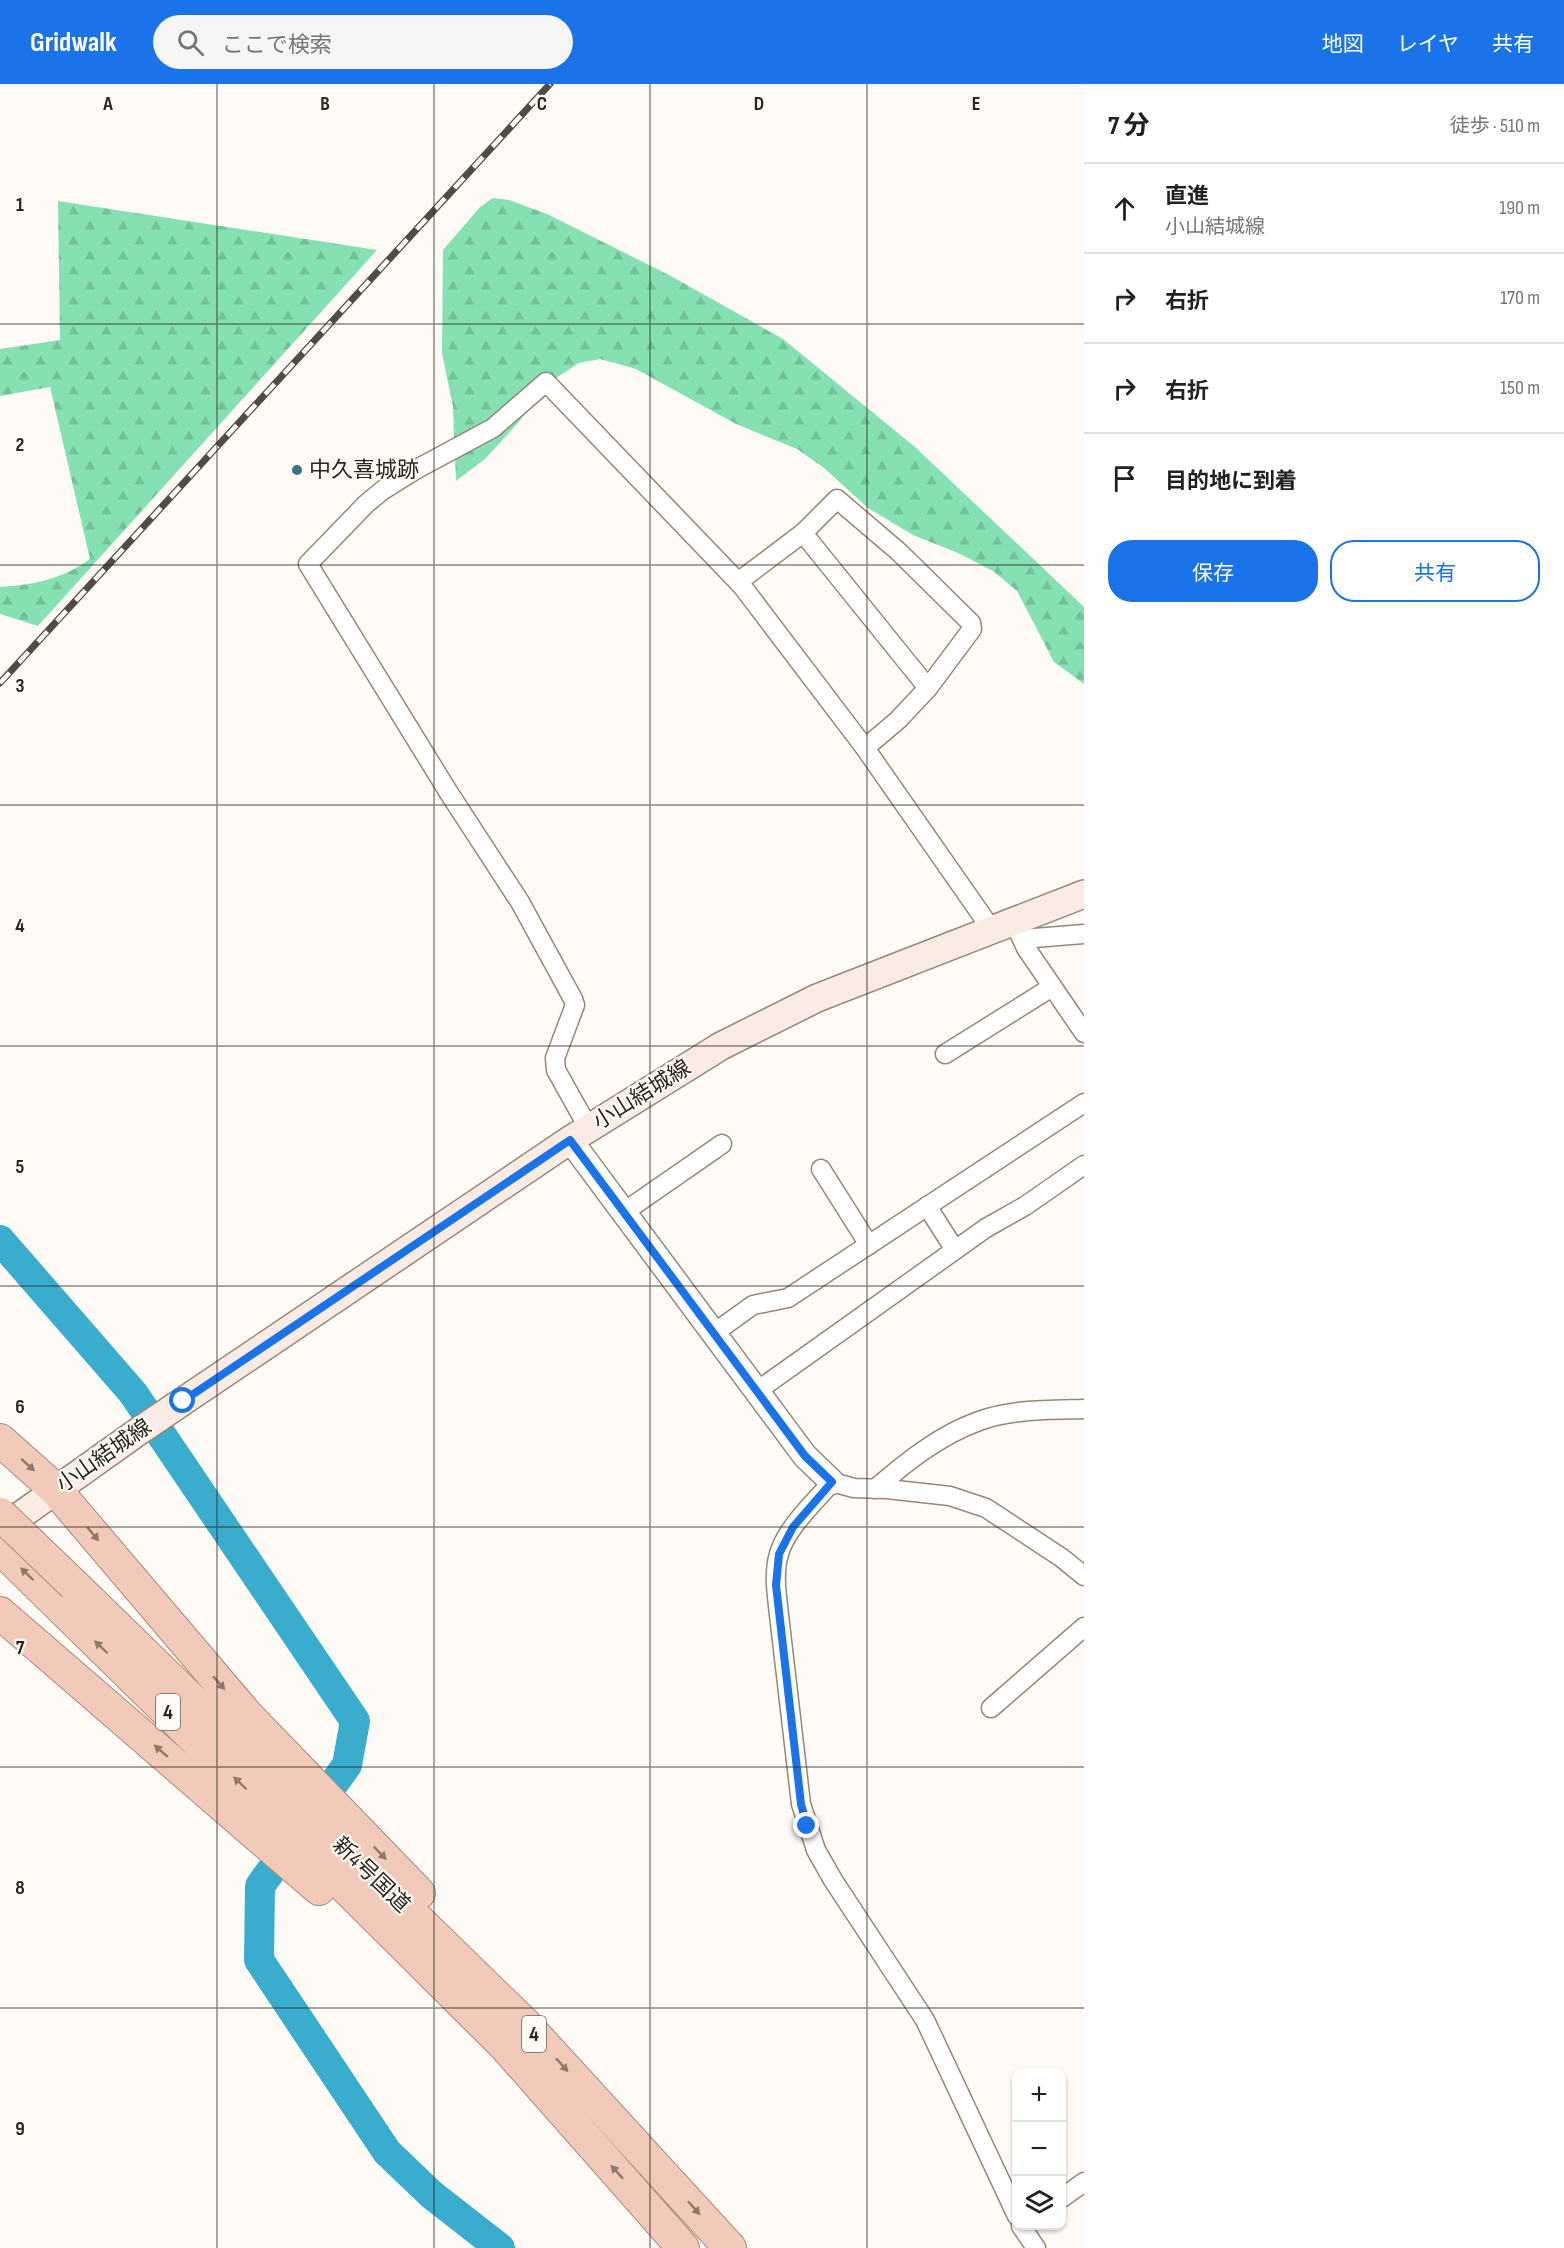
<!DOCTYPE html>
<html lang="ja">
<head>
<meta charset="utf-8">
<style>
  :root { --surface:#fff; --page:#f6f6f6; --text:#202124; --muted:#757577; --line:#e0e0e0; --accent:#1a73e8 }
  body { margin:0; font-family:"Sofia Sans Condensed","Noto Sans JP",sans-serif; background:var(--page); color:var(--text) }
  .controls { position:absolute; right:18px; bottom:18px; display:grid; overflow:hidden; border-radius:12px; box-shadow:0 2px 4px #0004 }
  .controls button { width:54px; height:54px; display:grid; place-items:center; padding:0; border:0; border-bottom:2px solid var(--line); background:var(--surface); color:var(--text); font:30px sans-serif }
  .stop { position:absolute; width:18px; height:18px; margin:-14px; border:4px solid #1a73e8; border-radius:50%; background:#fff }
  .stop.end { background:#1a73e8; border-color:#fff; box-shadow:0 2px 6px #0008 }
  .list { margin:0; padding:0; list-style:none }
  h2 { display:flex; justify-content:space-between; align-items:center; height:78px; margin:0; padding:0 24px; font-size:26px }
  h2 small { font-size:20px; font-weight:400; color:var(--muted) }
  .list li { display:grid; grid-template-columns:39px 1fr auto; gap:18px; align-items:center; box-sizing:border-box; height:90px; padding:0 24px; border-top:2px solid var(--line) }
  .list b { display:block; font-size:22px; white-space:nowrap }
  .list p { margin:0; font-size:20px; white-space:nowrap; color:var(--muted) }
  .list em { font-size:20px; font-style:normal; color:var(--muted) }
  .actions { display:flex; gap:12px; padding:18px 24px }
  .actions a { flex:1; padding:14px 0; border:2px solid var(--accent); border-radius:24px; text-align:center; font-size:21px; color:var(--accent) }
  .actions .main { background:var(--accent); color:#fff }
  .icon { flex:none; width:33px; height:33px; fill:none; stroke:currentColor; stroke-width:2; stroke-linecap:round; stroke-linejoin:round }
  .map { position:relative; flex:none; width:1084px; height:2164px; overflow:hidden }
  header { display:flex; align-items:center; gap:36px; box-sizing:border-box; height:84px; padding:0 30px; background:var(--accent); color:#fff }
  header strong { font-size:28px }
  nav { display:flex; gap:33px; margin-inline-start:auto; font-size:21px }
  .search { width:420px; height:54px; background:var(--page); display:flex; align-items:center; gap:15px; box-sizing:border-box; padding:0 21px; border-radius:33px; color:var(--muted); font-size:22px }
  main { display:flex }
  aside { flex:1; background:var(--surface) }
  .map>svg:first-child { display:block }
  .forest { fill:url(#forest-firs) }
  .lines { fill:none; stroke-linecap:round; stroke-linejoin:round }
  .river { stroke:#3aadce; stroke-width:30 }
  .minor-casing { stroke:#968874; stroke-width:21 }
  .tertiary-casing { stroke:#968874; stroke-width:27 }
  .secondary-casing { stroke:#968874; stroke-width:30 }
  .trunk-casing { stroke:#a87; stroke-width:34 }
  .minor { stroke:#fff; stroke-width:18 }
  .tertiary { stroke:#fff; stroke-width:24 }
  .secondary { stroke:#faebe5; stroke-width:27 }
  .trunk { stroke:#f2caba; stroke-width:32 }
  .rail-casing { stroke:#504b43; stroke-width:7 }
  .rail { stroke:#fefbf7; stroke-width:4.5; stroke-dasharray:14; stroke-linecap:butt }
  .trunk-bridge-casing { stroke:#a87; stroke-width:34; stroke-linecap:butt }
  .trunk-bridge { stroke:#f2caba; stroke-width:32 }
  .oneway { fill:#8e786c }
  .route { stroke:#1a73e8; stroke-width:8 }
  .grid { fill:none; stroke:#2b261d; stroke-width:1.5; stroke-opacity:0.55 }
  .poi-dot { fill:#376e89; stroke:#fefbf7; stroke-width:2 }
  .labels { text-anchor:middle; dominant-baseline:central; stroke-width:4.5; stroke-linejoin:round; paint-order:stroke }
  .shield { fill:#fefbf7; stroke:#6a665e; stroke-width:1.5 }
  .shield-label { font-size:21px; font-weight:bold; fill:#2b261d }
  .poi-label { font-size:22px; fill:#2b261d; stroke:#fefbf7; text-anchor:start }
  .street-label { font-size:22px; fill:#2b261d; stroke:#fefbf7 }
  .grid-label { font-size:20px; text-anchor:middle; font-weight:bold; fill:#2b261d; stroke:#fefbf7; stroke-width:4.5; stroke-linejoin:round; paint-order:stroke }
</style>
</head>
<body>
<header>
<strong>Gridwalk</strong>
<div class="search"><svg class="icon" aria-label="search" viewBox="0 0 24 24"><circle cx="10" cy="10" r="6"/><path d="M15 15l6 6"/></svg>ここで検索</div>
<nav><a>地図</a><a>レイヤ</a><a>共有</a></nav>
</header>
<main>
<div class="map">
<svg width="1084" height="2164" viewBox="0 0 1084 2164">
  <defs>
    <pattern id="forest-firs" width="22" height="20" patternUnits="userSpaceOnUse" patternTransform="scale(1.5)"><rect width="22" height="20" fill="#85e1b2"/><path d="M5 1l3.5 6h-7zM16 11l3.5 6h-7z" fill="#73c199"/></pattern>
  </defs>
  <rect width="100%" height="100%" fill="#fefbf7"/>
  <!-- forest -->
  <g class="forest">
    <path d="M 493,114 L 509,116 L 547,130 L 669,191 L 783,255 L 915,363 L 1084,523 L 1084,600 L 1054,578 L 1017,507 L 993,487 L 958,469 L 913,451 L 868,424 L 824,384 L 797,365 L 736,340 L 636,285 L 600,275 L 579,279 L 550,298 L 517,340 L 485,375 L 456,397 L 453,323 L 442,269 L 443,166 L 480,123 Z"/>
    <path d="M 58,117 L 377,166 L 38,542 L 0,530 L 0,503 C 33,501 63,495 90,475 L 50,303 L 0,312 L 0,265 L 60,256 Z"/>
  </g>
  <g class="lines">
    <!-- river -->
    <path class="river" d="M 0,1156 L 133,1309 L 355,1637 L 347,1681 L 260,1802 L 259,1876 L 387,2068 L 432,2111 L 500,2164"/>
    <!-- minor casing -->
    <g class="minor-casing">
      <g id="minor">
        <path d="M 803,449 L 928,604"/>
        <path d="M 738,498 L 803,449 L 837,415 L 899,468 L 971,539 L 972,545 L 928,604 L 898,636 L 865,664"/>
        <path d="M 1014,838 L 1026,864 L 1084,949"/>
        <path d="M 1022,855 L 1084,850"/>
        <path d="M 945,970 L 1052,903"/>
        <path d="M 589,1045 L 556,986 L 555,974 L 575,921 L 573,915 L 520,818 L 449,709 L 308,480 L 366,420 L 383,406 L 415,386 L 493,344 L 546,298 L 742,502 L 865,664 L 992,846"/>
        <path d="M 821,1085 L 869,1161"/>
        <path d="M 927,1122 L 955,1166"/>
        <path d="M 624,1128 L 722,1060"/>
        <path d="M 714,1249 L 753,1221 L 788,1214 L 1084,1019"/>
        <path d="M 757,1307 L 986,1144 L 1025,1122 L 1084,1081"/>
        <path d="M 875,1405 C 906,1378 940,1351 979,1337 C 1012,1325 1049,1326 1084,1325"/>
        <path d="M 991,1624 L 1084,1543"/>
        <path d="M 1062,2114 L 1084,2098"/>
        <path d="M 1017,2132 L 925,1936 L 833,1796 L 816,1766 L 801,1720 L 779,1531 C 777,1512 773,1489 779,1470 C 786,1444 815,1418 832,1398 L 854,1404 L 887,1405 L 950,1412 L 986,1424 L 1062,1474 L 1084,1492"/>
        <path d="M 1021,2142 L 1036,2164"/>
      </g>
    </g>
    <!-- tertiary casing -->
    <g class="tertiary-casing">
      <path id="tertiary" d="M 570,1056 L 805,1372 L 832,1398"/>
    </g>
    <!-- secondary casing -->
    <g class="secondary-casing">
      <path id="secondary" d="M 0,1446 L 139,1347 L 570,1056 L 721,962 L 817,914 L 1084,810"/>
    </g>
    <!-- trunk casing -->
    <g class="trunk-casing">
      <g id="trunk">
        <path d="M 0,1356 L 55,1405 L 247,1631 L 419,1809"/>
        <path d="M 0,1464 L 310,1768 L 505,1962 L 683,2164"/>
        <path d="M 74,1501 L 525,1940 L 730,2164"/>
        <path d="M 0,1529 L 319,1805"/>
      </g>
    </g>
    <!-- minor -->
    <use href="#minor" class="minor"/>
    <!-- tertiary -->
    <use href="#tertiary" class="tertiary"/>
    <!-- secondary -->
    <use href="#secondary" class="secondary"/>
    <!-- trunk -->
    <use href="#trunk" class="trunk"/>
    <!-- rail casing -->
    <g class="rail-casing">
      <path id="rail" d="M 0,599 L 550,0"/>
    </g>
    <!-- rail -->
    <use href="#rail" class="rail"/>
    <!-- trunk-bridge casing -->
    <g class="trunk-bridge-casing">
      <path id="trunk-bridge" d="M 0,1430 L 74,1501"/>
    </g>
    <!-- trunk-bridge -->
    <use href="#trunk-bridge" class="trunk-bridge"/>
  </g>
  <!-- one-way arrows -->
  <defs><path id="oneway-solid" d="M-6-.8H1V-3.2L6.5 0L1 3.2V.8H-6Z" transform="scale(1.5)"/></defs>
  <g class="oneway">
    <use href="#oneway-solid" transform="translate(28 1381) rotate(42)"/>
    <use href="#oneway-solid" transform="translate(93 1450) rotate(50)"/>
    <use href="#oneway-solid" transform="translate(27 1490) rotate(-136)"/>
    <use href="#oneway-solid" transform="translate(101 1563) rotate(-136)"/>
    <use href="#oneway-solid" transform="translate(219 1599) rotate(49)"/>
    <use href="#oneway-solid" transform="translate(161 1667) rotate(-139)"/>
    <use href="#oneway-solid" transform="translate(240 1699) rotate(-136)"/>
    <use href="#oneway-solid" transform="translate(380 1769) rotate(46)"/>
    <use href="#oneway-solid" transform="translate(562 1981) rotate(48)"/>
    <use href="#oneway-solid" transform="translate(617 2088) rotate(-132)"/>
    <use href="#oneway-solid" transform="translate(694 2124) rotate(48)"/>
  </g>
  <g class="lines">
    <!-- route -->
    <path class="route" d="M 183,1317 L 570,1056 L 805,1372 L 832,1398 L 793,1443 L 779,1470 L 776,1501 L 801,1720 L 807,1742"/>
  </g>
  <!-- grid -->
  <path class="grid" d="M 217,0 L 217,2164M 434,0 L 434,2164M 650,0 L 650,2164M 867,0 L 867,2164M 0,240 L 1084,240M 0,481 L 1084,481M 0,721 L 1084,721M 0,962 L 1084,962M 0,1202 L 1084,1202M 0,1443 L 1084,1443M 0,1683 L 1084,1683M 0,1924 L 1084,1924"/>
  <!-- markers -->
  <circle class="poi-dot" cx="297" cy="386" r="6"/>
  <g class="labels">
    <!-- shield labels -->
    <g class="shield">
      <rect x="156" y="1610" width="24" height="36" rx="4.5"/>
      <rect x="522" y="1932" width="24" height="36" rx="4.5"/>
    </g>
    <g class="shield-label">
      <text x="168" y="1628">4</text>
      <text x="534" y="1950">4</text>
    </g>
    <!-- poi labels -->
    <g class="poi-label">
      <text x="309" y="386">中久喜城跡</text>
    </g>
    <!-- street labels -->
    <g class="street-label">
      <text transform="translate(642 1011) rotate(-32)">小山結城線</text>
      <text transform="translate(104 1372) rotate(-35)">小山結城線</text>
      <text transform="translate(371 1791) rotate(44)">新4号国道</text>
    </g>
  </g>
  <g class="grid-label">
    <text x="108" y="26">A</text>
    <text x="325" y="26">B</text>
    <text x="542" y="26">C</text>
    <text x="759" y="26">D</text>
    <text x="976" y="26">E</text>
    <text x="20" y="127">1</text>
    <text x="20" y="367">2</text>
    <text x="20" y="608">3</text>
    <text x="20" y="848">4</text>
    <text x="20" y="1089">5</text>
    <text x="20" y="1329">6</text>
    <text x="20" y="1570">7</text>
    <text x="20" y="1810">8</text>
    <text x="20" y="2051">9</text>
  </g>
</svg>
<div class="controls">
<button>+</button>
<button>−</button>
<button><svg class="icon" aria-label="layers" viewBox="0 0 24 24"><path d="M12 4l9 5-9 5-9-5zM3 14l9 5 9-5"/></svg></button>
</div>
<div class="stop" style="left:183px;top:1317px"></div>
<div class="stop end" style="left:807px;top:1742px"></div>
</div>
<aside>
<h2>7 分<small>徒歩 · 510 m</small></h2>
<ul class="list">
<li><svg class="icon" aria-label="ahead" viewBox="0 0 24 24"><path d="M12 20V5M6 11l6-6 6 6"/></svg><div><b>直進</b><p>小山結城線</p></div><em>190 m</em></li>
<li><svg class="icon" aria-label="right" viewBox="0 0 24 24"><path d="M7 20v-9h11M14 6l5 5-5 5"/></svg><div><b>右折</b></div><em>170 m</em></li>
<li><svg class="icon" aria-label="right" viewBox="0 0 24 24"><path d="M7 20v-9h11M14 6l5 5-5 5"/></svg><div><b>右折</b></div><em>150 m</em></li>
<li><svg class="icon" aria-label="arrive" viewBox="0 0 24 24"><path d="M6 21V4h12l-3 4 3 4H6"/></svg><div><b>目的地に到着</b></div></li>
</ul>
<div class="actions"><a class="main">保存</a><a>共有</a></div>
</aside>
</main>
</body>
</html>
